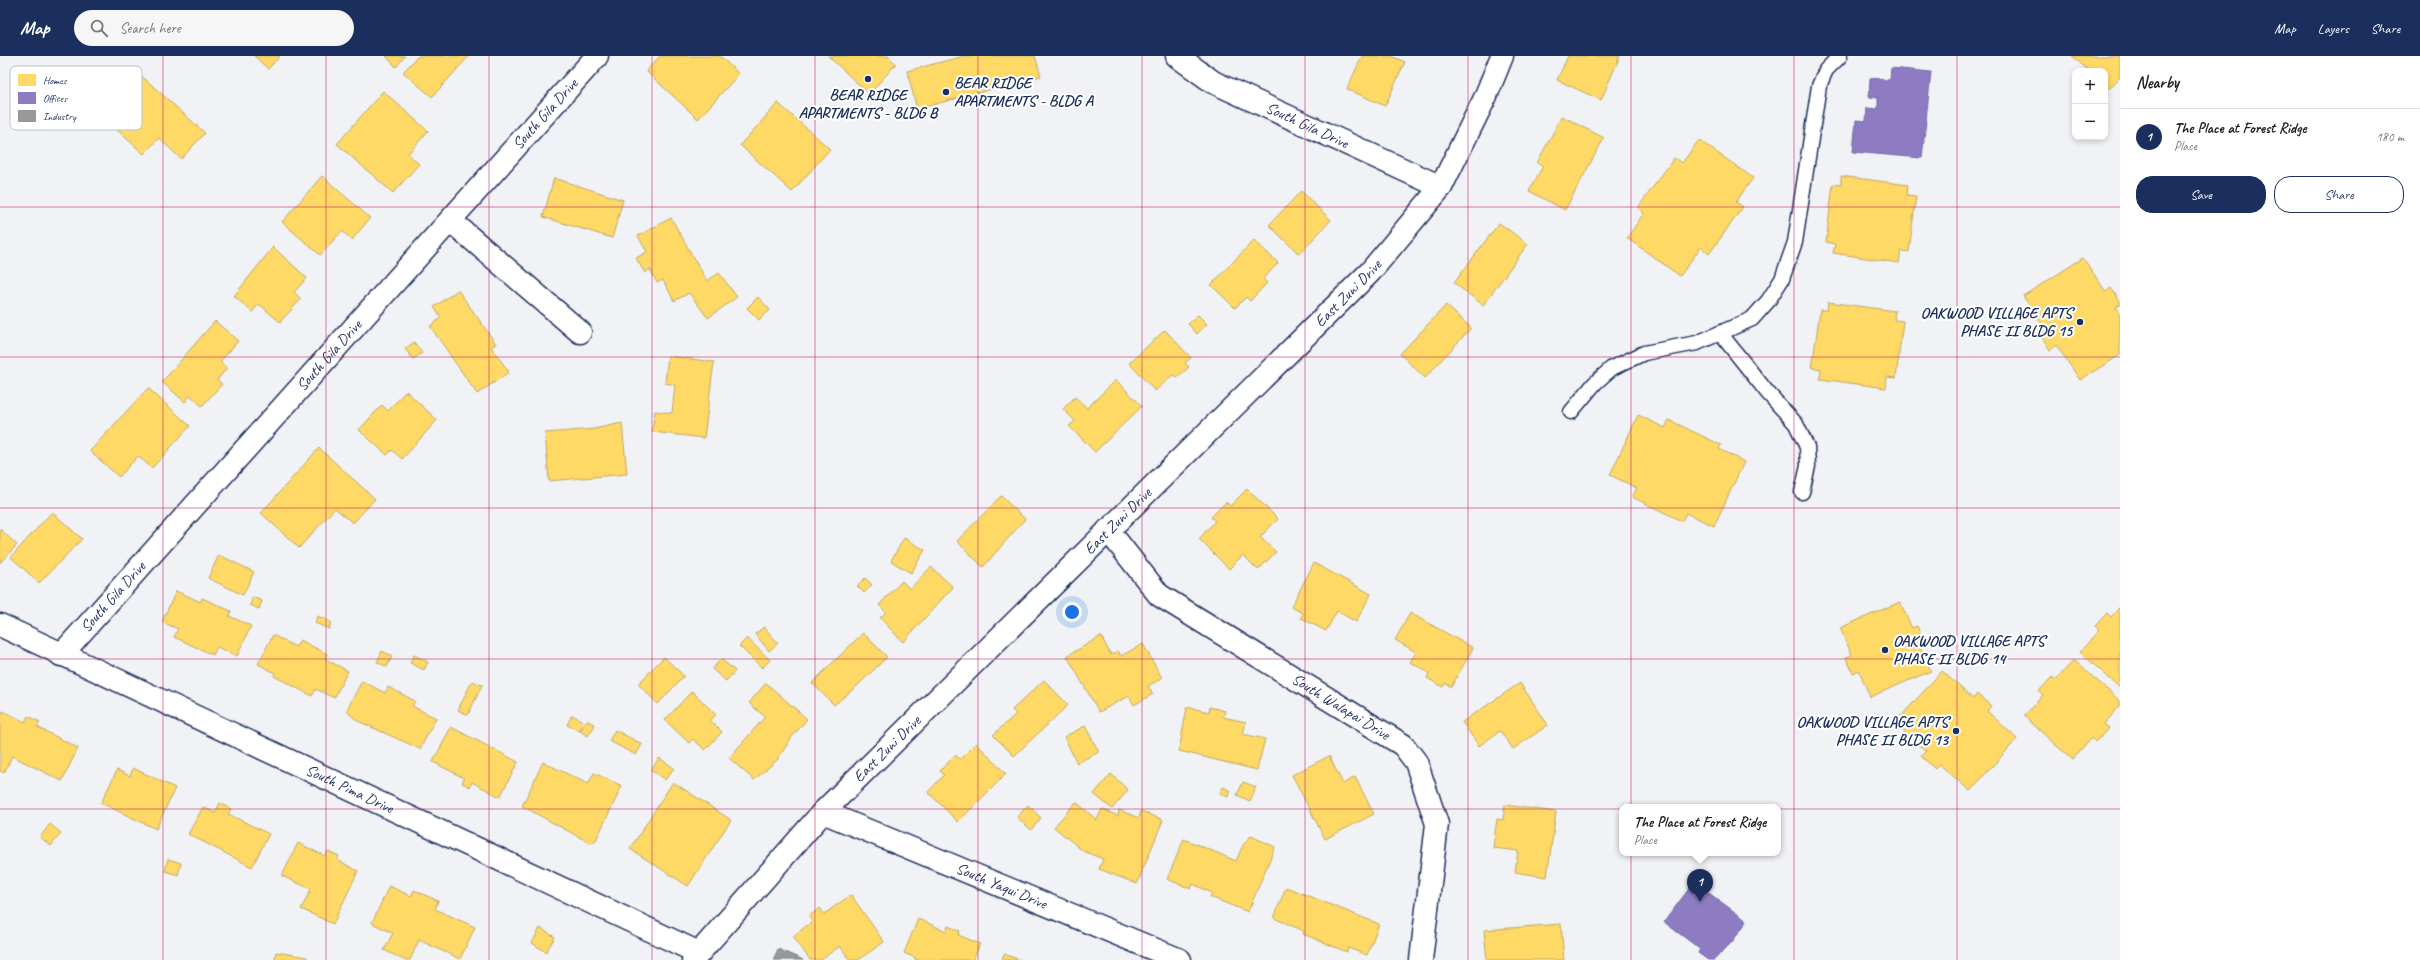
<!DOCTYPE html>
<html lang="en">
<head>
<meta charset="utf-8">
<style>
  :root { --surface:#fff; --page:#f6f6f6; --text:#222; --muted:#767676; --line:#e0e0e0; --accent:#1b2f5e }
  body { margin:0; font-family:Caveat,sans-serif; background:var(--page); color:var(--text) }
  .controls { position:absolute; right:12px; top:12px; display:grid; overflow:hidden; border-radius:8px; box-shadow:0 2px 6px #0003 }
  .controls button { width:36px; height:36px; display:grid; place-items:center; padding:0; border:0; border-bottom:1px solid var(--line); background:var(--surface); color:var(--text); font:20px sans-serif }
  .you { position:absolute; left:1072px; top:556px; width:14px; height:14px; margin:-10px; border:3px solid #fff; border-radius:50%; background:#1a73e8; box-shadow:0 0 0 6px #1a73e833 }
  .badge { display:grid; place-items:center; width:26px; height:26px; border-radius:50%; background:var(--accent); color:#fff; font-size:13px; font-weight:700 }
  .pin { position:absolute; translate:-50% -33px; filter:drop-shadow(0 1px 2px #0008) }
  .pin::after { content:''; position:absolute; top:21px; width:14px; height:12px; background:inherit; clip-path:polygon(0 0,100% 0,50% 100%) }
  .popup { position:absolute; left:1619px; top:748px; width:162px; height:52px; box-sizing:border-box; display:grid; place-content:center; border-radius:8px; background:var(--surface); filter:drop-shadow(0 1px 3px #0005); font-size:13px; white-space:nowrap; color:var(--muted) }
  .popup b { font-size:15px; color:var(--text) }
  .popup::after { content:''; position:absolute; left:50%; top:100%; margin-left:-8px; border:8px solid transparent; border-top-color:var(--surface) }
  .list { margin:0; padding:0; list-style:none }
  h2 { display:flex; justify-content:space-between; align-items:center; height:52px; margin:0; padding:0 16px; font-size:17px }
  h2 small { font-size:13px; font-weight:400; color:var(--muted) }
  .list li { display:grid; grid-template-columns:26px 1fr auto; gap:12px; align-items:center; box-sizing:border-box; height:56px; padding:0 16px; border-top:1px solid var(--line) }
  .list b { display:block; font-size:15px; white-space:nowrap }
  .list p { margin:0; font-size:13px; white-space:nowrap; color:var(--muted) }
  .list em { font-size:13px; font-style:normal; color:var(--muted) }
  .actions { display:flex; gap:8px; padding:12px 16px }
  .actions a { flex:1; padding:9px 0; border:1px solid var(--accent); border-radius:16px; text-align:center; font-size:14px; color:var(--accent) }
  .actions .main { background:var(--accent); color:#fff }
  .icon { flex:none; width:22px; height:22px; fill:none; stroke:currentColor; stroke-width:2; stroke-linecap:round; stroke-linejoin:round }
  .map { position:relative; flex:none; width:2120px; height:904px; overflow:hidden }
  header { display:flex; align-items:center; gap:24px; box-sizing:border-box; height:56px; padding:0 20px; background:var(--accent); color:#fff }
  header strong { font-size:19px }
  nav { display:flex; gap:22px; margin-inline-start:auto; font-size:14px }
  .search { width:280px; height:36px; background:var(--page); display:flex; align-items:center; gap:10px; box-sizing:border-box; padding:0 14px; border-radius:22px; color:var(--muted); font-size:15px }
  main { display:flex }
  aside { flex:1; background:var(--surface) }
  .map>svg:first-child { display:block }
  .homes { fill:#ffd966; stroke:#bba664 }
  .offices { fill:#8e7cc3; stroke:#6c65a5 }
  .industry { fill:#999; stroke:#737987 }
  .lines { fill:none; stroke-linecap:round; stroke-linejoin:round }
  .lane-casing { stroke:#1b2f5e; stroke-width:17 }
  .street-casing { stroke:#1b2f5e; stroke-width:25 }
  .secondary-casing { stroke:#1b2f5e; stroke-width:25 }
  .lane { stroke:#fff; stroke-width:14 }
  .street { stroke:#fff; stroke-width:22 }
  .secondary { stroke:#fff; stroke-width:22 }
  .grid { fill:none; stroke:#c2185b; stroke-width:1; stroke-opacity:0.55 }
  .poi-dot { fill:#1b2f5e; stroke:#fff; stroke-width:1.5 }
  .labels { text-anchor:middle; dominant-baseline:central; stroke-width:4; stroke-linejoin:round; paint-order:stroke }
  .poi-label { font-size:16px; font-weight:bold; fill:#1b2f5e; stroke:#fff; text-anchor:start }
  .street-label { font-size:16px; fill:#1b2f5e; stroke:#fff }
  .key { fill:#fff; stroke:#bbc1cf; stroke-width:1 }
  .key-label { font-size:11px; fill:#1b2f5e }
</style>
</head>
<body>
<header>
<strong>Map</strong>
<div class="search"><svg class="icon" aria-label="search" viewBox="0 0 24 24"><circle cx="10" cy="10" r="6"/><path d="M15 15l6 6"/></svg>Search here</div>
<nav><a>Map</a><a>Layers</a><a>Share</a></nav>
</header>
<main>
<div class="map">
<svg width="2120" height="904" viewBox="0 0 2120 904">
  <rect width="100%" height="100%" fill="#f1f2f5"/>
  <filter id="ink" filterUnits="userSpaceOnUse"><feTurbulence type="fractalNoise" baseFrequency=".025" numOctaves="2"/><feDisplacementMap in="SourceGraphic" scale="8" xChannelSelector="R" yChannelSelector="G"/><feConvolveMatrix kernelMatrix="1 2 1 2 8 2 1 2 1" color-interpolation-filters="sRGB"/></filter>
  <g filter="url(#ink)">
    <!-- homes -->
    <g class="homes">
      <path d="M 254,0 L 280,0 L 268,13 Z"/>
      <path d="M 386,0 L 405,0 L 396,11 Z"/>
      <path d="M 418,0 L 469,0 L 432,41 L 403,16 Z"/>
      <path d="M 660,0 L 720,0 L 739,18 L 698,63 L 646,15 Z"/>
      <path d="M 828,0 L 888,0 L 896,8 L 869,38 Z"/>
      <path d="M 964,0 L 1035,0 L 1041,20 L 917,53 L 907,15 Z"/>
      <path d="M 1362,0 L 1391,0 L 1405,6 L 1385,50 L 1347,33 Z"/>
      <path d="M 1568,0 L 1620,0 L 1601,44 L 1557,24 Z"/>
      <path d="M 2072,0 L 2120,0 L 2120,21 L 2109,33 L 2105,29 L 2105,15 L 2089,15 Z"/>
      <path d="M 135,14 L 205,77 L 181,103 L 159,82 L 144,98 L 97,56 Z"/>
      <path d="M 383,35 L 428,75 L 408,98 L 419,108 L 393,137 L 337,88 Z"/>
      <path d="M 778,47 L 830,93 L 792,136 L 740,89 Z"/>
      <path d="M 1562,60 L 1604,82 L 1565,154 L 1529,135 L 1543,110 L 1537,107 Z"/>
      <path d="M 1699,84 L 1753,122 L 1736,146 L 1743,151 L 1709,198 L 1701,191 L 1680,220 L 1627,182 L 1644,157 L 1638,152 L 1674,102 L 1682,107 Z"/>
      <path d="M 322,120 L 370,162 L 352,184 L 342,175 L 320,199 L 282,166 Z"/>
      <path d="M 1841,120 L 1908,129 L 1907,139 L 1916,140 L 1909,196 L 1901,195 L 1899,207 L 1833,197 L 1835,188 L 1826,186 L 1833,128 L 1841,129 Z"/>
      <path d="M 554,122 L 623,144 L 612,182 L 543,161 Z"/>
      <path d="M 1301,135 L 1331,164 L 1299,198 L 1269,169 Z"/>
      <path d="M 671,162 L 707,225 L 719,217 L 737,241 L 708,262 L 689,237 L 674,245 L 663,224 L 657,227 L 650,213 L 645,217 L 636,202 L 647,196 L 638,180 Z"/>
      <path d="M 1499,167 L 1528,188 L 1483,249 L 1454,227 Z"/>
      <path d="M 1254,184 L 1278,207 L 1263,223 L 1267,227 L 1250,245 L 1246,241 L 1235,252 L 1211,229 Z"/>
      <path d="M 273,191 L 307,222 L 294,236 L 301,243 L 280,266 L 259,248 L 252,256 L 234,240 Z"/>
      <path d="M 2083,202 L 2106,236 L 2111,232 L 2120,245 L 2120,248 L 2116,251 L 2120,258 L 2120,299 L 2080,324 L 2056,289 L 2050,294 L 2040,278 L 2046,274 L 2023,240 Z"/>
      <path d="M 458,234 L 496,288 L 491,291 L 509,316 L 477,338 L 430,270 L 441,262 L 434,251 Z"/>
      <path d="M 758,241 L 770,254 L 759,264 L 747,252 Z"/>
      <path d="M 1828,246 L 1895,255 L 1894,264 L 1903,265 L 1896,322 L 1887,321 L 1886,332 L 1820,323 L 1821,313 L 1812,312 L 1820,254 L 1827,254 Z"/>
      <path d="M 1446,249 L 1471,272 L 1425,322 L 1400,298 Z"/>
      <path d="M 1198,259 L 1207,268 L 1197,278 L 1188,268 Z"/>
      <path d="M 215,265 L 238,285 L 220,306 L 227,312 L 217,324 L 222,328 L 202,350 L 190,339 L 185,346 L 162,326 Z"/>
      <path d="M 1165,274 L 1191,302 L 1185,307 L 1189,311 L 1177,322 L 1174,318 L 1155,335 L 1129,307 Z"/>
      <path d="M 414,286 L 422,297 L 413,303 L 405,293 Z"/>
      <path d="M 668,300 L 714,306 L 704,382 L 652,376 L 655,355 L 672,357 L 675,329 L 665,327 Z"/>
      <path d="M 1116,324 L 1142,350 L 1095,396 L 1069,370 L 1075,365 L 1063,353 L 1075,341 L 1087,352 Z"/>
      <path d="M 148,332 L 190,370 L 152,412 L 138,400 L 119,421 L 90,395 Z"/>
      <path d="M 406,335 L 437,364 L 402,403 L 392,394 L 387,399 L 359,374 L 382,349 L 388,355 Z"/>
      <path d="M 1638,359 L 1665,372 L 1669,364 L 1721,389 L 1719,393 L 1744,406 L 1714,470 L 1686,457 L 1682,465 L 1632,441 L 1637,432 L 1610,419 Z"/>
      <path d="M 622,367 L 627,418 L 549,425 L 545,377 L 594,373 Z"/>
      <path d="M 319,392 L 375,443 L 353,467 L 335,452 L 299,492 L 261,457 Z"/>
      <path d="M 1247,433 L 1278,463 L 1260,481 L 1276,496 L 1258,514 L 1243,499 L 1229,513 L 1199,483 L 1215,465 L 1211,461 L 1226,446 L 1230,450 Z"/>
      <path d="M 1001,440 L 1025,463 L 983,511 L 957,485 Z"/>
      <path d="M 52,456 L 82,483 L 39,527 L 11,501 Z"/>
      <path d="M 0,473 L 17,489 L 0,507 Z"/>
      <path d="M 904,482 L 925,494 L 911,517 L 891,505 Z"/>
      <path d="M 219,499 L 254,516 L 243,539 L 208,522 Z"/>
      <path d="M 1314,507 L 1371,538 L 1356,566 L 1337,555 L 1326,575 L 1301,562 L 1303,557 L 1291,551 Z"/>
      <path d="M 931,511 L 953,531 L 903,586 L 880,562 L 886,556 L 879,549 L 902,525 L 910,533 Z"/>
      <path d="M 865,522 L 872,529 L 864,537 L 857,530 Z"/>
      <path d="M 176,535 L 201,546 L 202,542 L 231,555 L 229,560 L 251,570 L 237,600 L 217,591 L 213,599 L 174,581 L 178,573 L 162,566 Z"/>
      <path d="M 253,541 L 262,545 L 259,553 L 250,549 Z"/>
      <path d="M 1900,546 L 1912,572 L 1917,570 L 1924,586 L 1919,588 L 1931,615 L 1870,641 L 1859,614 L 1853,617 L 1846,601 L 1852,599 L 1840,572 Z"/>
      <path d="M 2120,551 L 2120,632 L 2080,596 L 2099,574 L 2095,570 L 2107,557 L 2111,561 Z"/>
      <path d="M 1410,557 L 1473,592 L 1451,631 L 1445,627 L 1443,631 L 1427,622 L 1429,617 L 1410,606 L 1416,596 L 1395,584 Z"/>
      <path d="M 317,560 L 331,566 L 329,573 L 315,567 Z"/>
      <path d="M 764,571 L 778,587 L 769,595 L 755,578 Z"/>
      <path d="M 863,577 L 887,601 L 857,630 L 834,649 L 812,627 Z"/>
      <path d="M 273,579 L 296,591 L 300,584 L 327,598 L 325,603 L 348,615 L 334,642 L 316,633 L 312,640 L 274,620 L 275,617 L 258,608 Z"/>
      <path d="M 1101,580 L 1111,599 L 1118,595 L 1121,600 L 1143,588 L 1162,622 L 1148,630 L 1153,638 L 1134,649 L 1129,640 L 1099,656 L 1067,600 Z"/>
      <path d="M 747,582 L 770,604 L 762,612 L 739,590 Z"/>
      <path d="M 382,595 L 392,600 L 387,611 L 377,606 Z"/>
      <path d="M 414,599 L 428,606 L 424,614 L 410,607 Z"/>
      <path d="M 664,601 L 684,620 L 658,648 L 638,628 Z"/>
      <path d="M 721,603 L 735,615 L 726,625 L 712,613 Z"/>
      <path d="M 2074,604 L 2120,645 L 2120,650 L 2104,668 L 2109,672 L 2095,686 L 2091,682 L 2072,704 L 2024,660 L 2043,639 L 2039,635 L 2052,621 L 2056,624 Z"/>
      <path d="M 1942,615 L 1973,643 L 1977,638 L 1991,650 L 1987,655 L 2017,683 L 1970,735 L 1939,708 L 1935,713 L 1921,700 L 1926,695 L 1895,667 Z"/>
      <path d="M 1044,624 L 1068,649 L 1014,700 L 993,679 L 1016,658 L 1012,654 Z"/>
      <path d="M 362,625 L 385,637 L 388,631 L 415,645 L 412,650 L 436,662 L 420,693 L 358,665 L 346,655 Z"/>
      <path d="M 472,625 L 482,629 L 468,659 L 458,654 Z"/>
      <path d="M 766,627 L 807,663 L 792,681 L 777,704 L 754,724 L 729,702 L 765,661 L 749,647 Z"/>
      <path d="M 1520,627 L 1548,669 L 1513,693 L 1500,675 L 1479,690 L 1462,666 Z"/>
      <path d="M 692,635 L 716,659 L 710,664 L 722,676 L 705,694 L 693,683 L 689,687 L 665,664 Z"/>
      <path d="M 1187,651 L 1209,656 L 1210,651 L 1225,655 L 1223,661 L 1246,666 L 1243,678 L 1265,683 L 1257,714 L 1179,695 Z"/>
      <path d="M 3,655 L 25,666 L 28,660 L 40,666 L 37,671 L 78,692 L 62,725 L 12,700 L 4,717 L 0,715 L 0,662 Z"/>
      <path d="M 572,659 L 583,665 L 580,675 L 567,669 Z"/>
      <path d="M 587,664 L 595,669 L 588,680 L 580,675 Z"/>
      <path d="M 1085,670 L 1099,696 L 1077,707 L 1064,681 Z"/>
      <path d="M 451,671 L 518,706 L 500,741 L 472,726 L 470,731 L 462,727 L 464,722 L 433,706 Z"/>
      <path d="M 615,674 L 642,688 L 636,699 L 609,685 Z"/>
      <path d="M 976,687 L 1006,718 L 958,766 L 928,736 L 944,719 L 940,715 L 955,699 L 960,703 Z"/>
      <path d="M 1329,700 L 1343,728 L 1355,721 L 1374,758 L 1325,783 L 1292,719 Z"/>
      <path d="M 659,702 L 674,712 L 665,724 L 651,714 Z"/>
      <path d="M 543,706 L 588,728 L 594,717 L 622,730 L 595,786 L 590,787 L 522,750 Z"/>
      <path d="M 133,712 L 175,732 L 156,773 L 101,747 L 117,714 L 130,720 Z"/>
      <path d="M 1111,718 L 1128,734 L 1112,753 L 1094,738 Z"/>
      <path d="M 673,726 L 731,764 L 688,830 L 630,793 Z"/>
      <path d="M 1243,726 L 1256,731 L 1250,745 L 1237,739 Z"/>
      <path d="M 1223,731 L 1231,735 L 1228,741 L 1220,737 Z"/>
      <path d="M 1076,746 L 1097,764 L 1102,753 L 1118,760 L 1119,754 L 1139,762 L 1141,755 L 1163,764 L 1137,828 L 1099,813 L 1103,803 L 1083,795 L 1054,771 Z"/>
      <path d="M 220,747 L 231,753 L 228,758 L 269,778 L 252,811 L 188,778 L 203,751 L 215,757 Z"/>
      <path d="M 1028,749 L 1041,762 L 1031,774 L 1017,761 Z"/>
      <path d="M 1505,749 L 1556,756 L 1547,821 L 1515,816 L 1518,795 L 1493,792 L 1497,763 L 1503,764 Z"/>
      <path d="M 50,768 L 61,777 L 51,790 L 40,781 Z"/>
      <path d="M 1251,780 L 1275,791 L 1248,856 L 1210,841 L 1212,837 L 1193,828 L 1191,833 L 1167,823 L 1184,783 L 1236,805 L 1243,789 Z"/>
      <path d="M 298,787 L 325,800 L 328,795 L 339,800 L 337,804 L 358,815 L 333,868 L 301,853 L 311,833 L 282,820 Z"/>
      <path d="M 168,803 L 181,807 L 178,819 L 165,815 Z"/>
      <path d="M 389,830 L 411,840 L 414,834 L 438,845 L 435,853 L 475,871 L 460,903 L 419,884 L 410,904 L 404,904 L 384,894 L 393,877 L 372,867 Z"/>
      <path d="M 1286,831 L 1379,868 L 1367,899 L 1348,892 L 1347,896 L 1303,878 L 1304,875 L 1274,862 Z"/>
      <path d="M 851,839 L 884,886 L 858,904 L 850,904 L 840,890 L 821,904 L 810,904 L 793,880 L 812,866 L 809,860 L 820,852 L 824,858 Z"/>
      <path d="M 918,863 L 946,875 L 948,870 L 960,875 L 958,879 L 980,888 L 973,904 L 915,904 L 916,902 L 904,897 Z"/>
      <path d="M 1561,868 L 1564,904 L 1487,904 L 1484,874 Z"/>
      <path d="M 540,872 L 555,881 L 546,896 L 532,887 Z"/>
      <path d="M 276,896 L 307,901 L 306,904 L 275,904 Z"/>
      <path d="M 1004,898 L 1020,904 L 1002,904 Z"/>
    </g>
    <!-- offices -->
    <g class="offices">
      <path d="M 1891,12 L 1931,16 L 1922,102 L 1853,96 L 1856,64 L 1866,65 L 1867,52 L 1878,53 L 1878,42 L 1869,41 L 1870,22 L 1890,24 Z"/>
      <path d="M 1694,826 L 1747,865 L 1732,886 L 1714,904 L 1708,904 L 1698,897 L 1700,893 L 1664,866 Z"/>
    </g>
    <!-- industry -->
    <path class="industry" d="M 778,893 L 803,904 L 773,904 Z"/>
    <g class="lines">
      <!-- lane casing -->
      <g class="lane-casing">
        <g id="lane">
          <path d="M 1720,277 L 1767,336 L 1796,368 L 1807,391 L 1808,410 L 1802,436"/>
          <path d="M 1571,356 L 1595,327 L 1612,312 L 1644,297 L 1697,287 L 1752,263 L 1768,245 L 1782,223 L 1795,186 L 1819,30 L 1826,14 L 1840,0"/>
        </g>
      </g>
      <!-- street casing -->
      <g class="street-casing">
        <g id="street">
          <path id="s1" d="M 1177,0 L 1213,26 L 1441,131"/>
          <path d="M 451,165 L 580,276"/>
          <path id="s2" d="M 1108,474 L 1159,539 L 1403,689 L 1416,706 L 1437,768 L 1421,904"/>
          <path id="s3" d="M 0,569 L 699,897"/>
          <path id="s4" d="M 61,599 L 597,0"/>
          <path id="s5" d="M 823,756 L 1180,904"/>
        </g>
      </g>
      <!-- secondary casing -->
      <g class="secondary-casing">
        <g id="secondary">
          <path id="s6" d="M 693,904 L 823,756 L 1370,216 L 1441,131 L 1485,42 L 1502,0"/>
        </g>
      </g>
      <!-- lane -->
      <use href="#lane" class="lane"/>
      <!-- street -->
      <use href="#street" class="street"/>
      <!-- secondary -->
      <use href="#secondary" class="secondary"/>
    </g>
  </g>
  <!-- grid -->
  <path class="grid" d="M 163,0 L 163,904M 326,0 L 326,904M 489,0 L 489,904M 652,0 L 652,904M 815,0 L 815,904M 978,0 L 978,904M 1142,0 L 1142,904M 1305,0 L 1305,904M 1468,0 L 1468,904M 1631,0 L 1631,904M 1794,0 L 1794,904M 1957,0 L 1957,904M 0,151 L 2120,151M 0,301 L 2120,301M 0,452 L 2120,452M 0,603 L 2120,603M 0,753 L 2120,753"/>
  <!-- markers -->
  <g class="poi-dot">
    <circle cx="868" cy="23" r="4"/>
    <circle cx="946" cy="36" r="4"/>
    <circle cx="2080" cy="266" r="4"/>
    <circle cx="1885" cy="594" r="4"/>
    <circle cx="1956" cy="675" r="4"/>
  </g>
  <g class="labels">
    <!-- poi labels -->
    <g class="poi-label">
      <text x="954" y="27">BEAR RIDGE<tspan x="954" dy="18">APARTMENTS - BLDG A</tspan></text>
      <text x="868" y="39" text-anchor="middle">BEAR RIDGE<tspan x="868" dy="18">APARTMENTS - BLDG B</tspan></text>
      <text x="2072" y="257" text-anchor="end">OAKWOOD VILLAGE APTS<tspan x="2072" dy="18">PHASE II BLDG 15</tspan></text>
      <text x="1893" y="585">OAKWOOD VILLAGE APTS<tspan x="1893" dy="18">PHASE II BLDG 14</tspan></text>
      <text x="1948" y="666" text-anchor="end">OAKWOOD VILLAGE APTS<tspan x="1948" dy="18">PHASE II BLDG 13</tspan></text>
    </g>
    <!-- street labels -->
    <g class="street-label">
      <text stroke="none"><textPath href="#s4" startOffset="726">South Gila Drive</textPath></text>
      <text stroke="none"><textPath href="#s1" startOffset="148">South Gila Drive</textPath></text>
      <text stroke="none"><textPath href="#s6" startOffset="935">East Zuni Drive</textPath></text>
      <text stroke="none"><textPath href="#s4" startOffset="402">South Gila Drive</textPath></text>
      <text stroke="none"><textPath href="#s6" startOffset="611">East Zuni Drive</textPath></text>
      <text stroke="none"><textPath href="#s4" startOffset="78">South Gila Drive</textPath></text>
      <text stroke="none"><textPath href="#s2" startOffset="296">South Walapai Drive</textPath></text>
      <text stroke="none"><textPath href="#s6" startOffset="287">East Zuni Drive</textPath></text>
      <text stroke="none"><textPath href="#s3" startOffset="386">South Pima Drive</textPath></text>
      <text stroke="none"><textPath href="#s5" startOffset="193">South Yaqui Drive</textPath></text>
    </g>
  </g>
  <!-- legend -->
  <rect x="10" y="10" width="132" height="64" rx="6" class="key"/>
  <rect x="18" y="18" width="18" height="12" fill="#ffd966"/>
  <rect x="18" y="36" width="18" height="12" fill="#8e7cc3"/>
  <rect x="18" y="54" width="18" height="12" fill="#999"/>
  <g class="key-label">
    <text x="43" y="28">Homes</text>
    <text x="43" y="46">Offices</text>
    <text x="43" y="64">Industry</text>
  </g>
</svg>
<div class="controls">
<button>+</button>
<button>−</button>
</div>
<div class="you"></div>
<div class="pin badge" style="left:1700px;top:846px">1</div>
<div class="popup"><b>The Place at Forest Ridge</b>Place</div>
</div>
<aside>
<h2>Nearby<small></small></h2>
<ul class="list">
<li><span class="badge">1</span><div><b>The Place at Forest Ridge</b><p>Place</p></div><em>180 m</em></li>
</ul>
<div class="actions"><a class="main">Save</a><a>Share</a></div>
</aside>
</main>
</body>
</html>
